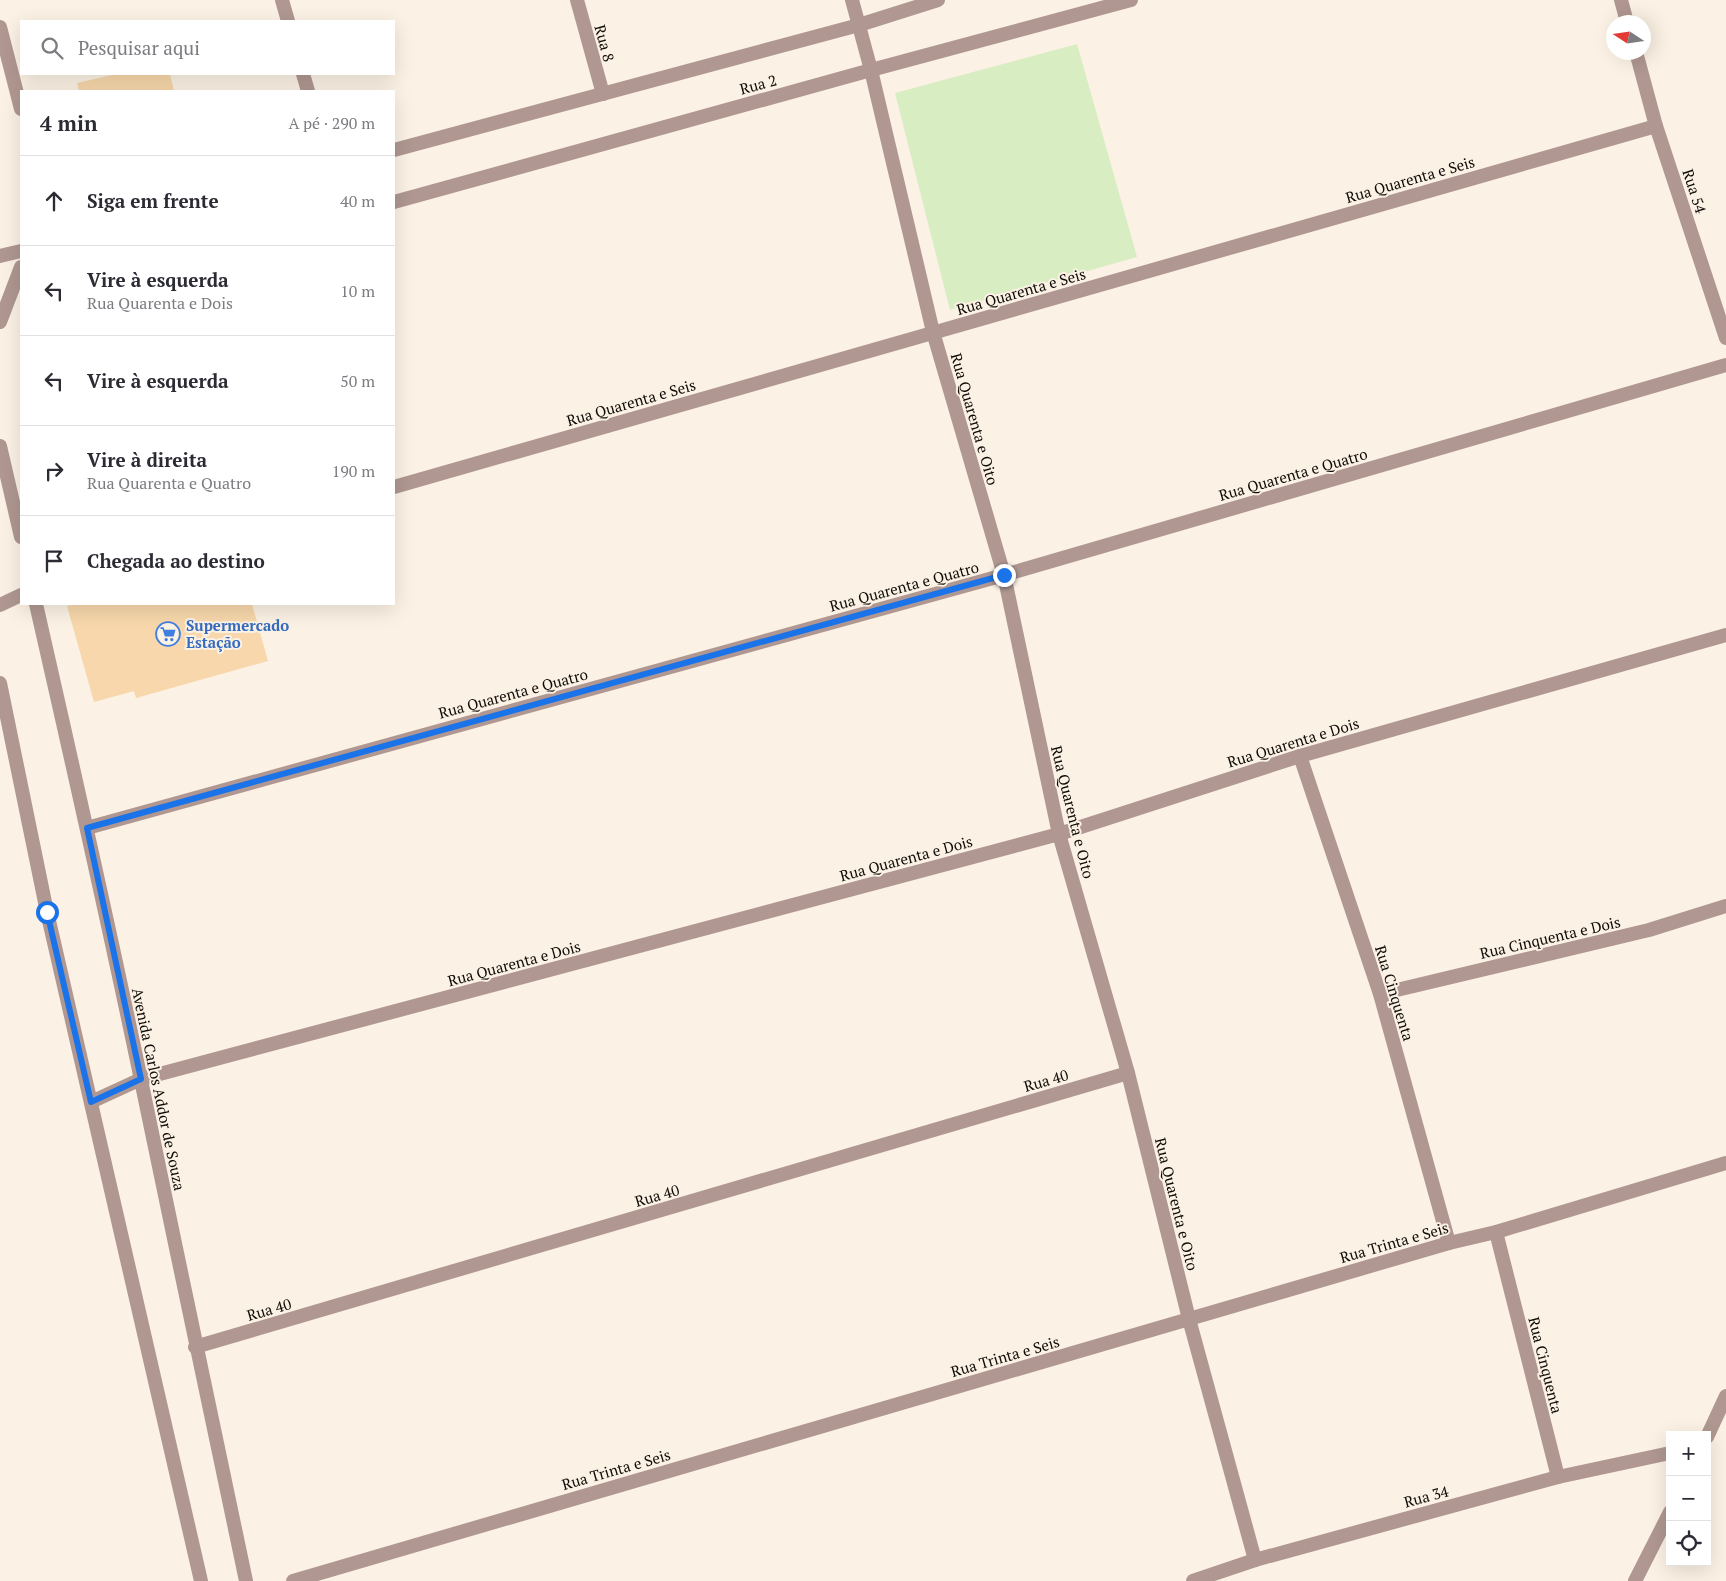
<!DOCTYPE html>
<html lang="pt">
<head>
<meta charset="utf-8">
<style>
  :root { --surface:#fff; --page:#f7f7f7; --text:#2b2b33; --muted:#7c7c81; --line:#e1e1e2 }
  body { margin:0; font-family:"PT Serif",serif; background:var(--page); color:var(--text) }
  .controls { position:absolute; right:15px; bottom:15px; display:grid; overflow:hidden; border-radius:0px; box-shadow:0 5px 20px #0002 }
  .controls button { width:45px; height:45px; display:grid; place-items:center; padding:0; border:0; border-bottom:1px solid var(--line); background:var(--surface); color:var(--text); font:25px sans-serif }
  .compass { position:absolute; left:1606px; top:15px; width:45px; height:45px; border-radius:50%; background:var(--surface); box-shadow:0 5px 20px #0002; rotate:282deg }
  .stop { position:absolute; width:15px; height:15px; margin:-11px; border:4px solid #1a73e8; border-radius:50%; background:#fff }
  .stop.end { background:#1a73e8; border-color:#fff; box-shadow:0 1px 5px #0008 }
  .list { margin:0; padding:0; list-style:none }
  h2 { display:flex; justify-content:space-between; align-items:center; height:65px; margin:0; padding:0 20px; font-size:21px }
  h2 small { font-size:16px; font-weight:400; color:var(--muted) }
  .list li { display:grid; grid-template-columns:32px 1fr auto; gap:15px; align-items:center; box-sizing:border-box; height:90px; padding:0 20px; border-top:1px solid var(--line) }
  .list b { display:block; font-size:19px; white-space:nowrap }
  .list p { margin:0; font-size:16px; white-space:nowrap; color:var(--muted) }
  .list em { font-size:16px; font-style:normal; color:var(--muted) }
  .icon { flex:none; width:28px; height:28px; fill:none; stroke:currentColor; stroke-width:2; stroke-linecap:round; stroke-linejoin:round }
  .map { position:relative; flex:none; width:1726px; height:1581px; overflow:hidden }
  .search { position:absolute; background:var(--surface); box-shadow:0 5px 20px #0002; left:20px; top:20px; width:375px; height:55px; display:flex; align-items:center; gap:12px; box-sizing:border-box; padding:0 18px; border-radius:0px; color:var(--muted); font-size:19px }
  .panel { position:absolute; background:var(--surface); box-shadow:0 5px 20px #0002; left:20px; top:90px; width:375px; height:515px; border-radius:0px }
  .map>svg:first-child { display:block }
  .green { fill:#d9edc2 }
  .building { fill:#f7d7ab }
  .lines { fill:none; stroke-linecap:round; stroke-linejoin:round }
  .minor { stroke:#b09791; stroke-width:14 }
  .tertiary { stroke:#b09791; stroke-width:14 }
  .route { stroke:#1a73e8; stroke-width:6 }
  .labels { text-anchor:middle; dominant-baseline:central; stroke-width:4; stroke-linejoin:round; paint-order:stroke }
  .street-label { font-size:15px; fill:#0e0b07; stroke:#fbf1e4 }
  .shop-label { font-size:15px; font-weight:bold; fill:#366cbe; stroke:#fbf1e4; text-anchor:start }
</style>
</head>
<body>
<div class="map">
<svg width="1726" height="1581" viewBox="0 0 1726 1581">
  <rect width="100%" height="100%" fill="#fbf1e4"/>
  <!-- green -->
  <path class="green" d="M 1077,44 L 1137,257 L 950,310 L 895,93 Z"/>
  <!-- building -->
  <g class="building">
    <path d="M 116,74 L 170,74 L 174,91 L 79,91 L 77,83 Z"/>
    <path d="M 77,604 L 252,604 L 268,661 L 136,698 L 134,691 L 94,702 L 67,606 Z"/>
  </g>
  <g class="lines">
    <!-- minor -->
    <g class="minor">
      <path d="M 282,0 L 288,21"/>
      <path d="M 577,0 L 603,94"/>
      <path d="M 852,0 L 871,70 L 933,332 L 1004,575 L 1059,834 L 1128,1073 L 1189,1319 L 1255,1560"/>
      <path d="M 1621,0 L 1627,22"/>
      <path d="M 1636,52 L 1656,126 L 1726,338"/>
      <path d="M 303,74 L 308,91"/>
      <path d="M 394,487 L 1656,126"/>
      <path d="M 0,605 L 21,595"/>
      <path d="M 1300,756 L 1380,994 L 1449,1243"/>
      <path d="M 87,828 L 1004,575 L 1726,365"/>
      <path d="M 1380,994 L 1649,930 L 1726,906"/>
      <path d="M 91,1102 L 141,1079 L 1059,834 L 1300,756 L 1726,635"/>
      <path d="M 1496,1232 L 1558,1477"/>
      <path d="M 195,1347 L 1128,1073"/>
      <path d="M 1707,1437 L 1726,1396"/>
      <path d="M 293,1581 L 1449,1243 L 1496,1232 L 1726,1163"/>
      <path d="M 1193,1581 L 1255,1560 L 1558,1477 L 1670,1453"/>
      <path d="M 1635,1581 L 1670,1512"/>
    </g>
    <!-- tertiary -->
    <g class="tertiary">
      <path d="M 0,27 L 21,109"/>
      <path d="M 394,150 L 859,25 L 938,0"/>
      <path d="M 394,202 L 871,70 L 1131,0"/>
      <path d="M 0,256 L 21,251"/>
      <path d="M 0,322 L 21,267"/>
      <path d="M 0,446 L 21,537"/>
      <path d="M 36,604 C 72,762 108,921 141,1080 C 176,1247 210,1414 246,1581"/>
      <path d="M 0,683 L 47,912 L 201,1581"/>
    </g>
  </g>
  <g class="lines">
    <!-- route -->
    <path class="route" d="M 47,912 L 91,1102 L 141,1079 L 87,828 L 1004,575"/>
  </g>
  <!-- icons -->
  <defs>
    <g id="supermarket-ring" transform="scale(1.25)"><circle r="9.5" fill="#fbf1e4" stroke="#3f7fe0" stroke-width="1.5"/><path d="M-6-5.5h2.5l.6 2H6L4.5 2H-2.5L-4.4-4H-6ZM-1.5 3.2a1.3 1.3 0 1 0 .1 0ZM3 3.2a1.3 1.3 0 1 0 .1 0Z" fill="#3f7fe0"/></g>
  </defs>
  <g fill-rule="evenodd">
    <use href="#supermarket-ring" x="168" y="634"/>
  </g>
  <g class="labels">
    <!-- street labels -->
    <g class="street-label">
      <text transform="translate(605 43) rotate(75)">Rua 8</text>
      <text transform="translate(758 84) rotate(-15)">Rua 2</text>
      <text transform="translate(1410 179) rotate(-16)">Rua Quarenta e Seis</text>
      <text transform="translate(1695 191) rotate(72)">Rua 54</text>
      <text transform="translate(1021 291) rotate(-16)">Rua Quarenta e Seis</text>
      <text transform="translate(631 402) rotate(-16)">Rua Quarenta e Seis</text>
      <text transform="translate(975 419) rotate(74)">Rua Quarenta e Oito</text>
      <text transform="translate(1293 474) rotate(-16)">Rua Quarenta e Quatro</text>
      <text transform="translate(904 586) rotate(-15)">Rua Quarenta e Quatro</text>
      <text transform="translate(513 693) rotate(-15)">Rua Quarenta e Quatro</text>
      <text transform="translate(1293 742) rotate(-17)">Rua Quarenta e Dois</text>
      <text transform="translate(1073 812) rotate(76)">Rua Quarenta e Oito</text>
      <text transform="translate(906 858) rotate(-15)">Rua Quarenta e Dois</text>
      <text transform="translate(1550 937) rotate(-13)">Rua Cinquenta e Dois</text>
      <text transform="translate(514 963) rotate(-15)">Rua Quarenta e Dois</text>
      <text transform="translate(1395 993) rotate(73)">Rua Cinquenta</text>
      <text transform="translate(1046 1080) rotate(-16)">Rua 40</text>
      <text transform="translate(159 1089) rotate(78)">Avenida Carlos Addor de Souza</text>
      <text transform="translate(657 1195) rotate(-16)">Rua 40</text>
      <text transform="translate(1177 1204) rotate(76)">Rua Quarenta e Oito</text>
      <text transform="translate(1394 1242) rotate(-16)">Rua Trinta e Seis</text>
      <text transform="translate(269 1309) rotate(-16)">Rua 40</text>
      <text transform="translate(1005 1356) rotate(-16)">Rua Trinta e Seis</text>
      <text transform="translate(1546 1365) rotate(76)">Rua Cinquenta</text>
      <text transform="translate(616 1469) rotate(-16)">Rua Trinta e Seis</text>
      <text transform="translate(1426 1496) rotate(-15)">Rua 34</text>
    </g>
    <!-- shop labels -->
    <g class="shop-label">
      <text x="186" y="625">Supermercado<tspan x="186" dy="17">Estação</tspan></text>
    </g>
  </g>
</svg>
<div class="controls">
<button>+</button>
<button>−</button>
<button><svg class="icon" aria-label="locate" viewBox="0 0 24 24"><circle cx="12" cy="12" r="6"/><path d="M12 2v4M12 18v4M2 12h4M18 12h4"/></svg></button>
</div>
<svg class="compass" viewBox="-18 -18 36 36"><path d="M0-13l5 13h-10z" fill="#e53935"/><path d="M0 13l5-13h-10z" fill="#7c7c81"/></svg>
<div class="stop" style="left:47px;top:912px"></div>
<div class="stop end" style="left:1004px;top:575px"></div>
<div class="search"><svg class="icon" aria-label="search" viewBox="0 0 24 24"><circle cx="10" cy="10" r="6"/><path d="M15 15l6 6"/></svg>Pesquisar aqui</div>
<section class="panel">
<h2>4 min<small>A pé · 290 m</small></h2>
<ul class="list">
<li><svg class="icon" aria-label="ahead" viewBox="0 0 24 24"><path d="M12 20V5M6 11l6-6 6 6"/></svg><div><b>Siga em frente</b></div><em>40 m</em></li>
<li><svg class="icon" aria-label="left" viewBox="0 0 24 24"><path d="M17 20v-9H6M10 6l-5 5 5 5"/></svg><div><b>Vire à esquerda</b><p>Rua Quarenta e Dois</p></div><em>10 m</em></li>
<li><svg class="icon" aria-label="left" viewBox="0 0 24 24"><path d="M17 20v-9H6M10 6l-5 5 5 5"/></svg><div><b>Vire à esquerda</b></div><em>50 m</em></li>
<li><svg class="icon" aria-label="right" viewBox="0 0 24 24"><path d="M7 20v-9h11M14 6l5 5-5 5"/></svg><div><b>Vire à direita</b><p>Rua Quarenta e Quatro</p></div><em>190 m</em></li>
<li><svg class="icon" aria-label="arrive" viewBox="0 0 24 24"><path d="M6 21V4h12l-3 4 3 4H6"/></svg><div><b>Chegada ao destino</b></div></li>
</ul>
</section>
</div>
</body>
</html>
